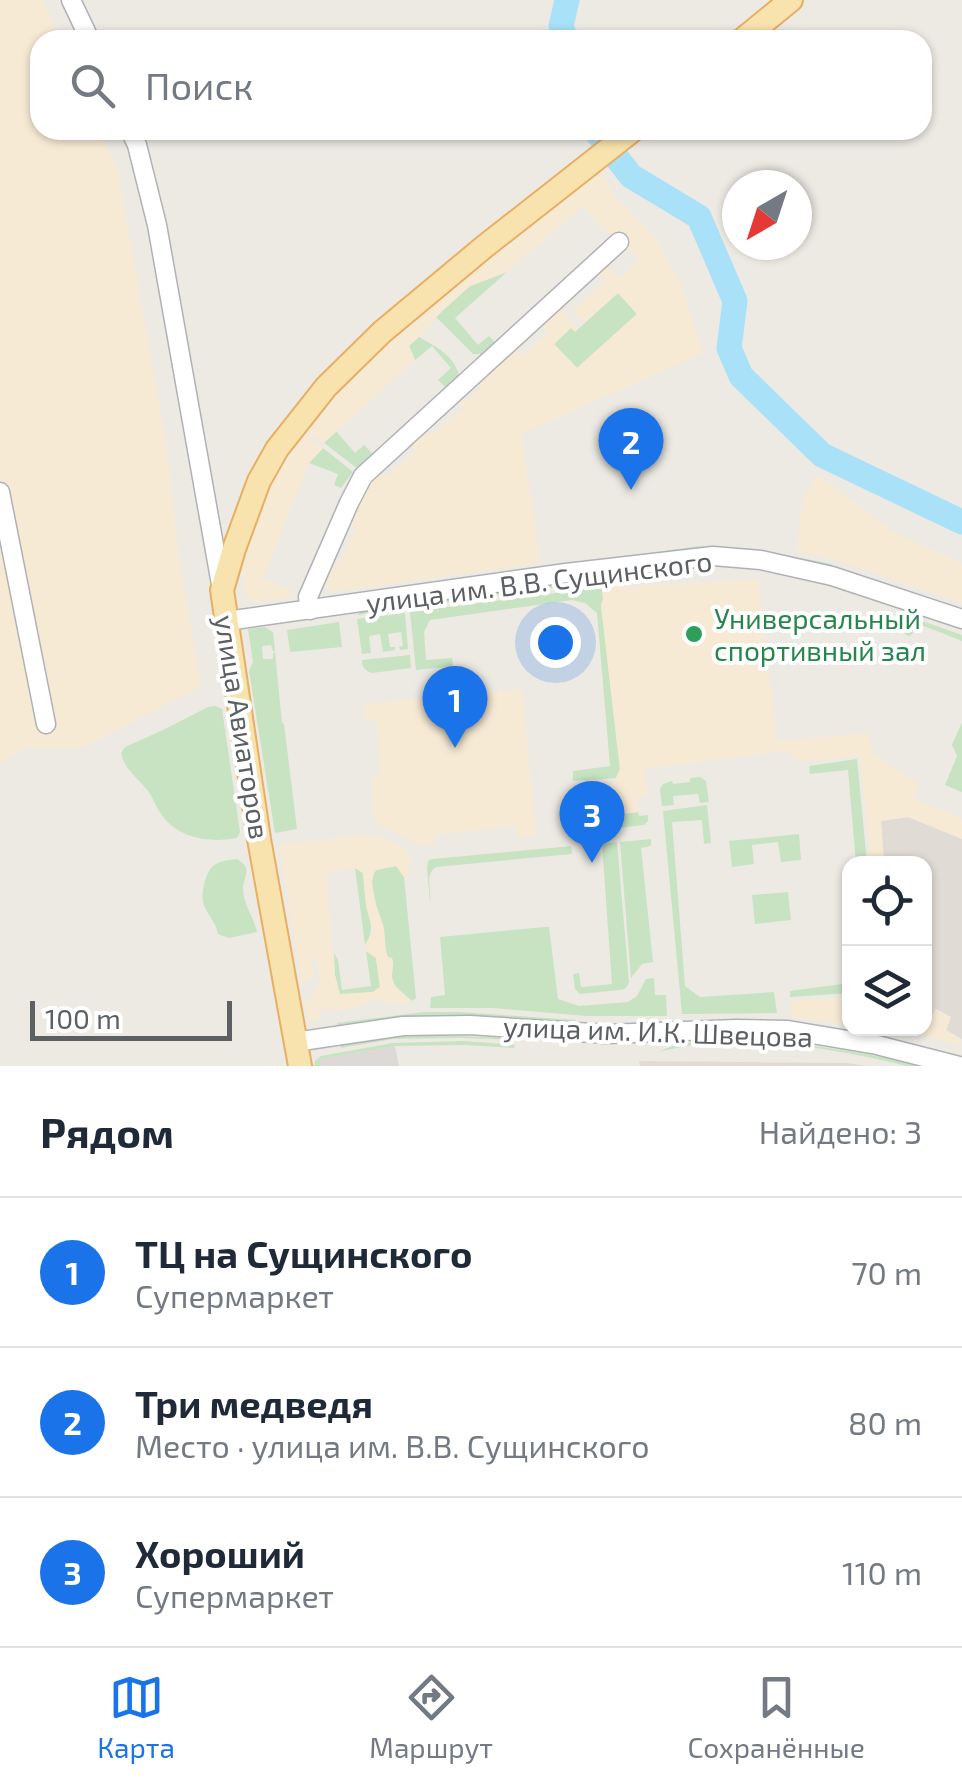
<!DOCTYPE html>
<html lang="ru">
<head>
<meta charset="utf-8">
<style>
  :root { --surface:#fff; --page:#f2f2f3; --text:#1f2937; --muted:#747a83; --line:#e0e1e3; --accent:#1a73e8 }
  body { margin:0; font-family:"Exo 2",sans-serif; background:var(--page); color:var(--text) }
  .controls { position:absolute; right:30px; bottom:30px; display:grid; overflow:hidden; border-radius:20px; box-shadow:0 2px 8px #0004 }
  .controls button { width:90px; height:90px; display:grid; place-items:center; padding:0; border:0; border-bottom:2px solid var(--line); background:var(--surface); color:var(--text); font:50px sans-serif }
  .compass { position:absolute; left:722px; top:170px; width:90px; height:90px; border-radius:50%; background:var(--surface); box-shadow:0 2px 8px #0004; rotate:219deg }
  .scale { position:absolute; left:30px; bottom:25px; width:202px; box-sizing:border-box; padding-left:10px; border:5px solid #5c6063; border-top:0; font-size:28px; line-height:35px; white-space:nowrap; color:#5c6063; -webkit-text-stroke:8px #fff; paint-order:stroke }
  .you { position:absolute; left:555px; top:642px; width:35px; height:35px; margin:-25px; border:8px solid #fff; border-radius:50%; background:#1a73e8; box-shadow:0 0 0 15px #1a73e833 }
  .badge { display:grid; place-items:center; width:65px; height:65px; border-radius:50%; background:var(--accent); color:#fff; font-size:32px; font-weight:700 }
  .pin { position:absolute; translate:-50% -82px; filter:drop-shadow(0 2px 5px #0008) }
  .pin::after { content:''; position:absolute; top:52px; width:35px; height:30px; background:inherit; clip-path:polygon(0 0,100% 0,50% 100%) }
  .list { margin:0; padding:0; list-style:none }
  h2 { display:flex; justify-content:space-between; align-items:center; height:130px; margin:0; padding:0 40px; font-size:42px }
  h2 small { font-size:32px; font-weight:400; color:var(--muted) }
  .list li { display:grid; grid-template-columns:65px 1fr auto; gap:30px; align-items:center; box-sizing:border-box; height:150px; padding:0 40px; border-top:2px solid var(--line) }
  .list b { display:block; font-size:38px; white-space:nowrap }
  .list p { margin:0; font-size:32px; white-space:nowrap; color:var(--muted) }
  .list em { font-size:32px; font-style:normal; color:var(--muted) }
  .icon { flex:none; width:55px; height:55px; fill:none; stroke:currentColor; stroke-width:2; stroke-linecap:round; stroke-linejoin:round }
  .map { position:relative; flex:none; width:962px; height:1066px; overflow:hidden }
  .search { position:absolute; background:var(--surface); box-shadow:0 2px 8px #0004; left:30px; right:30px; top:30px; height:110px; display:flex; align-items:center; gap:25px; box-sizing:border-box; padding:0 35px; border-radius:30px; color:var(--muted); font-size:38px }
  .sheet { height:580px; background:var(--surface) }
  nav { display:flex; justify-content:space-around; align-items:center; box-sizing:border-box; height:140px; border-top:2px solid var(--line); background:var(--surface); font-size:28px; color:var(--muted) }
  nav a { display:grid; justify-items:center; gap:5px }
  nav .on { color:var(--accent) }
  .map>svg:first-child { display:block }
  .industrial { fill:#dcd9d6 }
  .education { fill:#e0dbd5 }
  .green { fill:#c7e3c2 }
  .sand { fill:#f7ead5; fill-rule:evenodd }
  .lines { fill:none; stroke-linecap:round; stroke-linejoin:round }
  .river { stroke:#a9e1f8; stroke-width:25 }
  .minor-casing { stroke:#afb2b5; stroke-width:21 }
  .major-casing { stroke:#e6af64; stroke-width:26 }
  .minor { stroke:#fff; stroke-width:18 }
  .major { stroke:#f8e2ad; stroke-width:22 }
  .leisure-dot { fill:#2e9e5b; stroke:#fff; stroke-width:4 }
  .labels { text-anchor:middle; dominant-baseline:central; stroke-width:8; stroke-linejoin:round; paint-order:stroke }
  .street-label { font-size:28px; fill:#5c6063; stroke:#fff }
  .leisure-label { font-size:28px; fill:#27864d; stroke:#fff; text-anchor:start }
</style>
</head>
<body>
<div class="map">
<svg width="962" height="1066" viewBox="0 0 962 1066">
  <rect width="100%" height="100%" fill="#edeae4"/>
  <!-- industrial -->
  <path class="industrial" d="M 395,1046 L 399,1066 L 320,1066 L 319,1059 Z"/>
  <!-- education -->
  <g class="education">
    <path d="M 908,817 L 962,839 L 962,1039 L 946,1030 L 951,1017 L 936,1009 L 929,1022 L 925,1019 L 924,864 L 884,863 L 881,821 Z"/>
    <path d="M 639,1061 L 847,1063 L 867,1066 L 640,1066 Z"/>
  </g>
  <!-- green -->
  <g class="green">
    <path d="M 507,272 L 455,318 L 478,345 L 489,336 L 495,342 L 481,354 L 473,354 L 436,317 L 470,286 Z"/>
    <path d="M 618,293 L 637,314 L 577,368 L 554,344 L 572,327 L 576,331 Z"/>
    <path d="M 419,337 C 436,347 453,354 459,375 L 446,388 L 438,380 L 451,368 L 432,346 L 415,360 L 409,346 Z"/>
    <path d="M 335,430 L 355,453 L 364,445 L 373,454 L 357,468 L 324,443 Z"/>
    <path d="M 323,448 L 353,472 L 341,488 L 334,485 L 338,474 L 309,463 Z"/>
    <path d="M 700,546 L 754,549 L 832,564 L 830,568 L 700,550 L 678,551 L 321,601 L 317,599 Z"/>
    <path d="M 601,576 L 608,580 L 357,615 L 361,610 Z"/>
    <path d="M 602,587 L 603,600 L 601,605 L 620,769 L 616,778 L 573,781 L 573,771 L 610,766 L 597,613 L 585,603 L 572,600 L 430,620 L 424,632 L 426,660 L 452,658 L 453,666 L 416,670 L 410,612 Z"/>
    <path d="M 405,613 L 408,649 L 400,650 L 399,647 L 403,646 L 401,632 L 388,634 L 390,647 L 395,647 L 395,650 L 383,652 L 380,634 L 369,636 L 371,653 L 362,654 L 357,619 Z"/>
    <path d="M 908,616 L 962,635 L 962,641 L 924,626 L 918,626 L 910,636 L 906,635 L 903,631 Z"/>
    <path d="M 339,622 L 342,647 L 290,652 L 287,630 Z"/>
    <path d="M 265,627 L 273,632 L 275,651 L 273,651 L 271,645 L 262,646 L 263,659 L 273,659 L 273,653 L 275,652 L 282,723 L 284,724 L 297,829 L 275,833 L 249,671 L 253,662 L 248,629 Z"/>
    <path d="M 410,655 L 411,668 L 372,673 C 365,671 362,667 362,660 Z"/>
    <path d="M 215,706 L 222,709 L 240,832 L 237,838 C 212,843 181,839 164,818 C 157,810 154,799 148,791 C 137,777 125,770 121,753 L 125,747 L 163,730 L 208,707 Z"/>
    <path d="M 962,722 L 962,792 L 945,785 L 957,756 L 952,745 Z"/>
    <path d="M 857,759 L 867,863 L 856,863 L 848,770 L 810,774 L 809,766 Z"/>
    <path d="M 700,777 L 706,781 L 709,802 L 700,803 L 698,794 L 673,796 L 674,805 L 662,806 L 660,789 L 663,784 L 672,781 L 673,784 L 690,782 L 690,778 Z"/>
    <path d="M 611,789 L 613,815 L 638,812 L 639,816 L 648,815 L 648,821 L 644,825 L 573,833 L 566,829 L 563,822 L 568,822 L 568,819 L 586,817 L 584,793 Z"/>
    <path d="M 707,805 L 711,843 L 704,844 L 702,820 L 672,822 L 685,986 L 700,997 L 774,992 L 777,1013 L 682,1014 L 663,811 Z"/>
    <path d="M 799,834 L 801,860 L 781,862 L 778,842 L 752,845 L 754,864 L 732,867 L 729,841 Z"/>
    <path d="M 651,839 L 651,846 L 641,848 L 653,962 L 642,964 L 631,978 L 620,842 Z"/>
    <path d="M 617,842 L 629,983 L 625,989 L 620,990 L 580,994 L 575,989 L 573,974 L 579,973 L 581,987 L 612,984 L 602,844 Z"/>
    <path d="M 571,846 L 572,854 L 436,867 C 424,875 432,892 430,904 L 427,868 L 428,861 L 432,859 Z"/>
    <path d="M 237,859 C 254,870 243,874 243,890 C 244,906 254,917 257,932 L 229,938 L 218,934 C 216,922 208,916 204,905 C 200,895 205,873 213,866 C 219,861 229,860 237,859 Z"/>
    <path d="M 396,866 L 404,877 L 416,998 L 412,1001 L 395,986 L 392,978 L 385,949 L 383,925 L 377,910 L 371,878 L 376,870 Z"/>
    <path d="M 355,868 L 363,873 C 364,882 364,892 366,901 C 369,919 376,928 365,945 Z"/>
    <path d="M 788,892 L 791,920 L 755,924 L 752,895 Z"/>
    <path d="M 544,927 L 549,927 L 558,999 L 579,1006 L 628,1002 L 637,996 L 646,979 L 654,978 L 655,995 L 666,995 L 667,1016 L 586,1016 L 493,1008 L 430,1008 L 431,997 L 445,995 L 440,937 Z"/>
    <path d="M 366,951 L 376,958 L 380,987 L 373,992 L 339,995 L 335,975 L 334,953 L 338,960 L 342,990 L 371,986 Z"/>
    <path d="M 849,983 L 849,993 L 790,997 L 790,991 Z"/>
    <path d="M 424,1012 L 460,1012 L 576,1020 L 576,1024 L 460,1016 L 424,1017 L 338,1026 L 337,1023 Z"/>
    <path d="M 430,1035 L 510,1038 L 514,1040 L 464,1038 L 393,1039 L 341,1048 L 340,1045 L 392,1037 Z"/>
    <path d="M 724,1040 C 792,1041 857,1050 923,1066 L 907,1066 C 830,1047 735,1032 658,1052 L 680,1043 Z"/>
    <path d="M 464,1041 L 515,1045 L 514,1048 L 465,1045 L 395,1046 L 320,1059 L 320,1066 L 314,1066 L 315,1061 L 321,1056 L 393,1043 Z"/>
  </g>
  <!-- sand -->
  <g class="sand">
    <path d="M 0,0 L 43,0 L 61,40 L 40,40 L 40,130 L 100,130 L 118,170 L 166,443 L 180,564 L 201,687 L 81,748 L 23,748 L 0,764 Z"/>
    <path d="M 597,169 L 604,173 L 613,195 L 656,239 L 681,284 L 703,353 L 521,434 L 541,563 L 332,592 L 321,580 L 329,560 L 339,564 L 356,528 L 345,522 L 355,502 L 378,469 L 386,477 L 416,450 L 409,442 L 425,426 L 433,434 L 464,408 L 457,399 L 461,396 L 466,401 L 483,386 L 479,380 L 516,348 L 523,356 L 548,333 L 542,325 L 559,308 L 578,329 L 575,332 L 571,328 L 554,344 L 577,368 L 637,314 L 618,293 L 584,323 L 573,310 L 605,281 L 597,273 L 606,265 L 620,278 L 639,259 L 618,237 L 614,240 L 583,206 L 507,272 L 470,286 L 443,309 L 427,329 L 409,346 L 415,360 L 324,443 L 306,429 L 325,403 L 371,357 L 411,321 L 480,267 Z"/>
    <path d="M 303,433 L 323,448 L 309,463 L 263,578 L 292,590 L 293,597 L 255,602 L 245,596 L 241,560 L 268,486 Z"/>
    <path d="M 818,475 L 894,532 L 962,564 L 962,603 L 836,560 L 797,551 L 803,497 Z"/>
    <path d="M 758,579 L 777,741 L 868,733 L 874,755 L 918,783 L 914,799 L 962,819 L 962,839 L 908,817 L 881,821 L 884,863 L 871,863 L 860,756 L 800,762 L 788,753 L 779,752 L 645,769 L 647,796 L 636,798 L 638,812 L 613,815 L 611,789 L 620,769 L 601,605 L 603,599 L 602,587 L 623,583 L 624,587 Z"/>
    <path d="M 522,689 L 536,835 L 517,837 L 515,826 L 436,835 L 434,845 L 422,846 L 378,825 L 373,811 L 372,776 L 380,775 L 377,721 L 365,721 L 365,704 Z"/>
    <path d="M 358,835 C 378,835 408,841 412,864 L 408,865 L 410,876 L 404,877 L 396,866 L 376,870 C 366,886 378,908 383,925 C 386,936 384,947 388,957 L 392,958 C 395,967 391,971 392,979 C 394,988 405,996 412,1001 L 393,1005 L 377,999 C 366,1004 348,1010 337,1010 C 331,1010 326,1008 321,1009 L 319,1020 L 309,1021 L 304,1000 L 309,1000 C 322,982 321,978 316,957 L 313,957 L 311,959 L 314,975 L 308,981 L 301,981 L 279,845 ZM 355,868 L 363,873 L 366,906 L 373,932 L 365,945 L 367,952 L 376,958 L 380,987 L 373,992 L 340,994 L 335,975 L 326,872 Z"/>
    <path d="M 849,997 L 849,1026 L 792,1017 L 790,1001 Z"/>
    <path d="M 935,1009 L 951,1017 L 946,1030 L 958,1038 L 962,1046 L 898,1029 L 924,1028 L 925,1019 L 930,1021 Z"/>
  </g>
  <g class="lines">
    <!-- river -->
    <g class="river">
      <path d="M 566,40 L 561,26 L 567,0"/>
      <path d="M 595,130 L 631,176 L 699,217 L 735,301 L 729,348 L 741,376 L 822,455 L 962,522"/>
    </g>
    <!-- minor casing -->
    <g class="minor-casing">
      <g id="minor">
        <path d="M 71,0 L 90,40"/>
        <path d="M 130,130 L 137,145 L 157,225 L 222,590"/>
        <path d="M 0,492 L 46,724"/>
        <path d="M 310,610 L 308,597 L 349,503 L 363,476 L 619,242"/>
        <path d="M 227,621 L 566,573 L 713,556 L 761,560 L 832,576 L 962,619"/>
        <path d="M 295,1042 L 403,1026 L 470,1025 L 607,1034 L 736,1029 L 788,1030 L 877,1045 L 959,1066"/>
      </g>
    </g>
    <!-- major casing -->
    <g class="major-casing">
      <g id="major">
        <path d="M 742,40 L 791,0"/>
        <path d="M 300,1066 L 259,839 L 222,590 L 234,549 L 259,481 L 277,449 L 326,387 L 382,332 L 484,247 L 633,130"/>
      </g>
    </g>
    <!-- minor -->
    <use href="#minor" class="minor"/>
    <!-- major -->
    <use href="#major" class="major"/>
  </g>
  <!-- markers -->
  <circle class="leisure-dot" cx="694" cy="634" r="10"/>
  <g class="labels">
    <!-- street labels -->
    <g class="street-label">
      <text transform="translate(539 581) rotate(-7)">улица им. В.В. Сущинского</text>
      <text transform="translate(243 727) rotate(81)">улица Авиаторов</text>
      <text transform="translate(658 1031) rotate(2)">улица им. И.К. Швецова</text>
    </g>
    <!-- leisure labels -->
    <g class="leisure-label">
      <text x="714" y="618">Универсальный<tspan x="714" dy="32">спортивный зал</tspan></text>
    </g>
  </g>
</svg>
<div class="controls">
<button><svg class="icon" aria-label="locate" viewBox="0 0 24 24"><circle cx="12" cy="12" r="6"/><path d="M12 2v4M12 18v4M2 12h4M18 12h4"/></svg></button>
<button><svg class="icon" aria-label="layers" viewBox="0 0 24 24"><path d="M12 4l9 5-9 5-9-5zM3 14l9 5 9-5"/></svg></button>
</div>
<svg class="compass" viewBox="-18 -18 36 36"><path d="M0-13l5 13h-10z" fill="#e53935"/><path d="M0 13l5-13h-10z" fill="#747a83"/></svg>
<div class="scale">100 m</div>
<div class="you"></div>
<div class="pin badge" style="left:455px;top:748px">1</div>
<div class="pin badge" style="left:631px;top:490px">2</div>
<div class="pin badge" style="left:592px;top:863px">3</div>
<div class="search"><svg class="icon" aria-label="search" viewBox="0 0 24 24"><circle cx="10" cy="10" r="6"/><path d="M15 15l6 6"/></svg>Поиск</div>
</div>
<section class="sheet">
<h2>Рядом<small>Найдено: 3</small></h2>
<ul class="list">
<li><span class="badge">1</span><div><b>ТЦ на Сущинского</b><p>Супермаркет</p></div><em>70 m</em></li>
<li><span class="badge">2</span><div><b>Три медведя</b><p>Место · улица им. В.В. Сущинского</p></div><em>80 m</em></li>
<li><span class="badge">3</span><div><b>Хороший</b><p>Супермаркет</p></div><em>110 m</em></li>
</ul>
</section>
<nav>
<a class="on"><svg class="icon" aria-label="map" viewBox="0 0 24 24"><path d="M3 6l6-2 6 2 6-2v14l-6 2-6-2-6 2zM9 4v14M15 6v14"/></svg>Карта</a>
<a><svg class="icon" aria-label="directions" viewBox="0 0 24 24"><path d="M12 3l9 9-9 9-9-9zM9 14v-3h6M13 9l2 2-2 2"/></svg>Маршрут</a>
<a><svg class="icon" aria-label="saved" viewBox="0 0 24 24"><path d="M7 4h10v16l-5-4-5 4z"/></svg>Сохранённые</a>
</nav>
</body>
</html>
